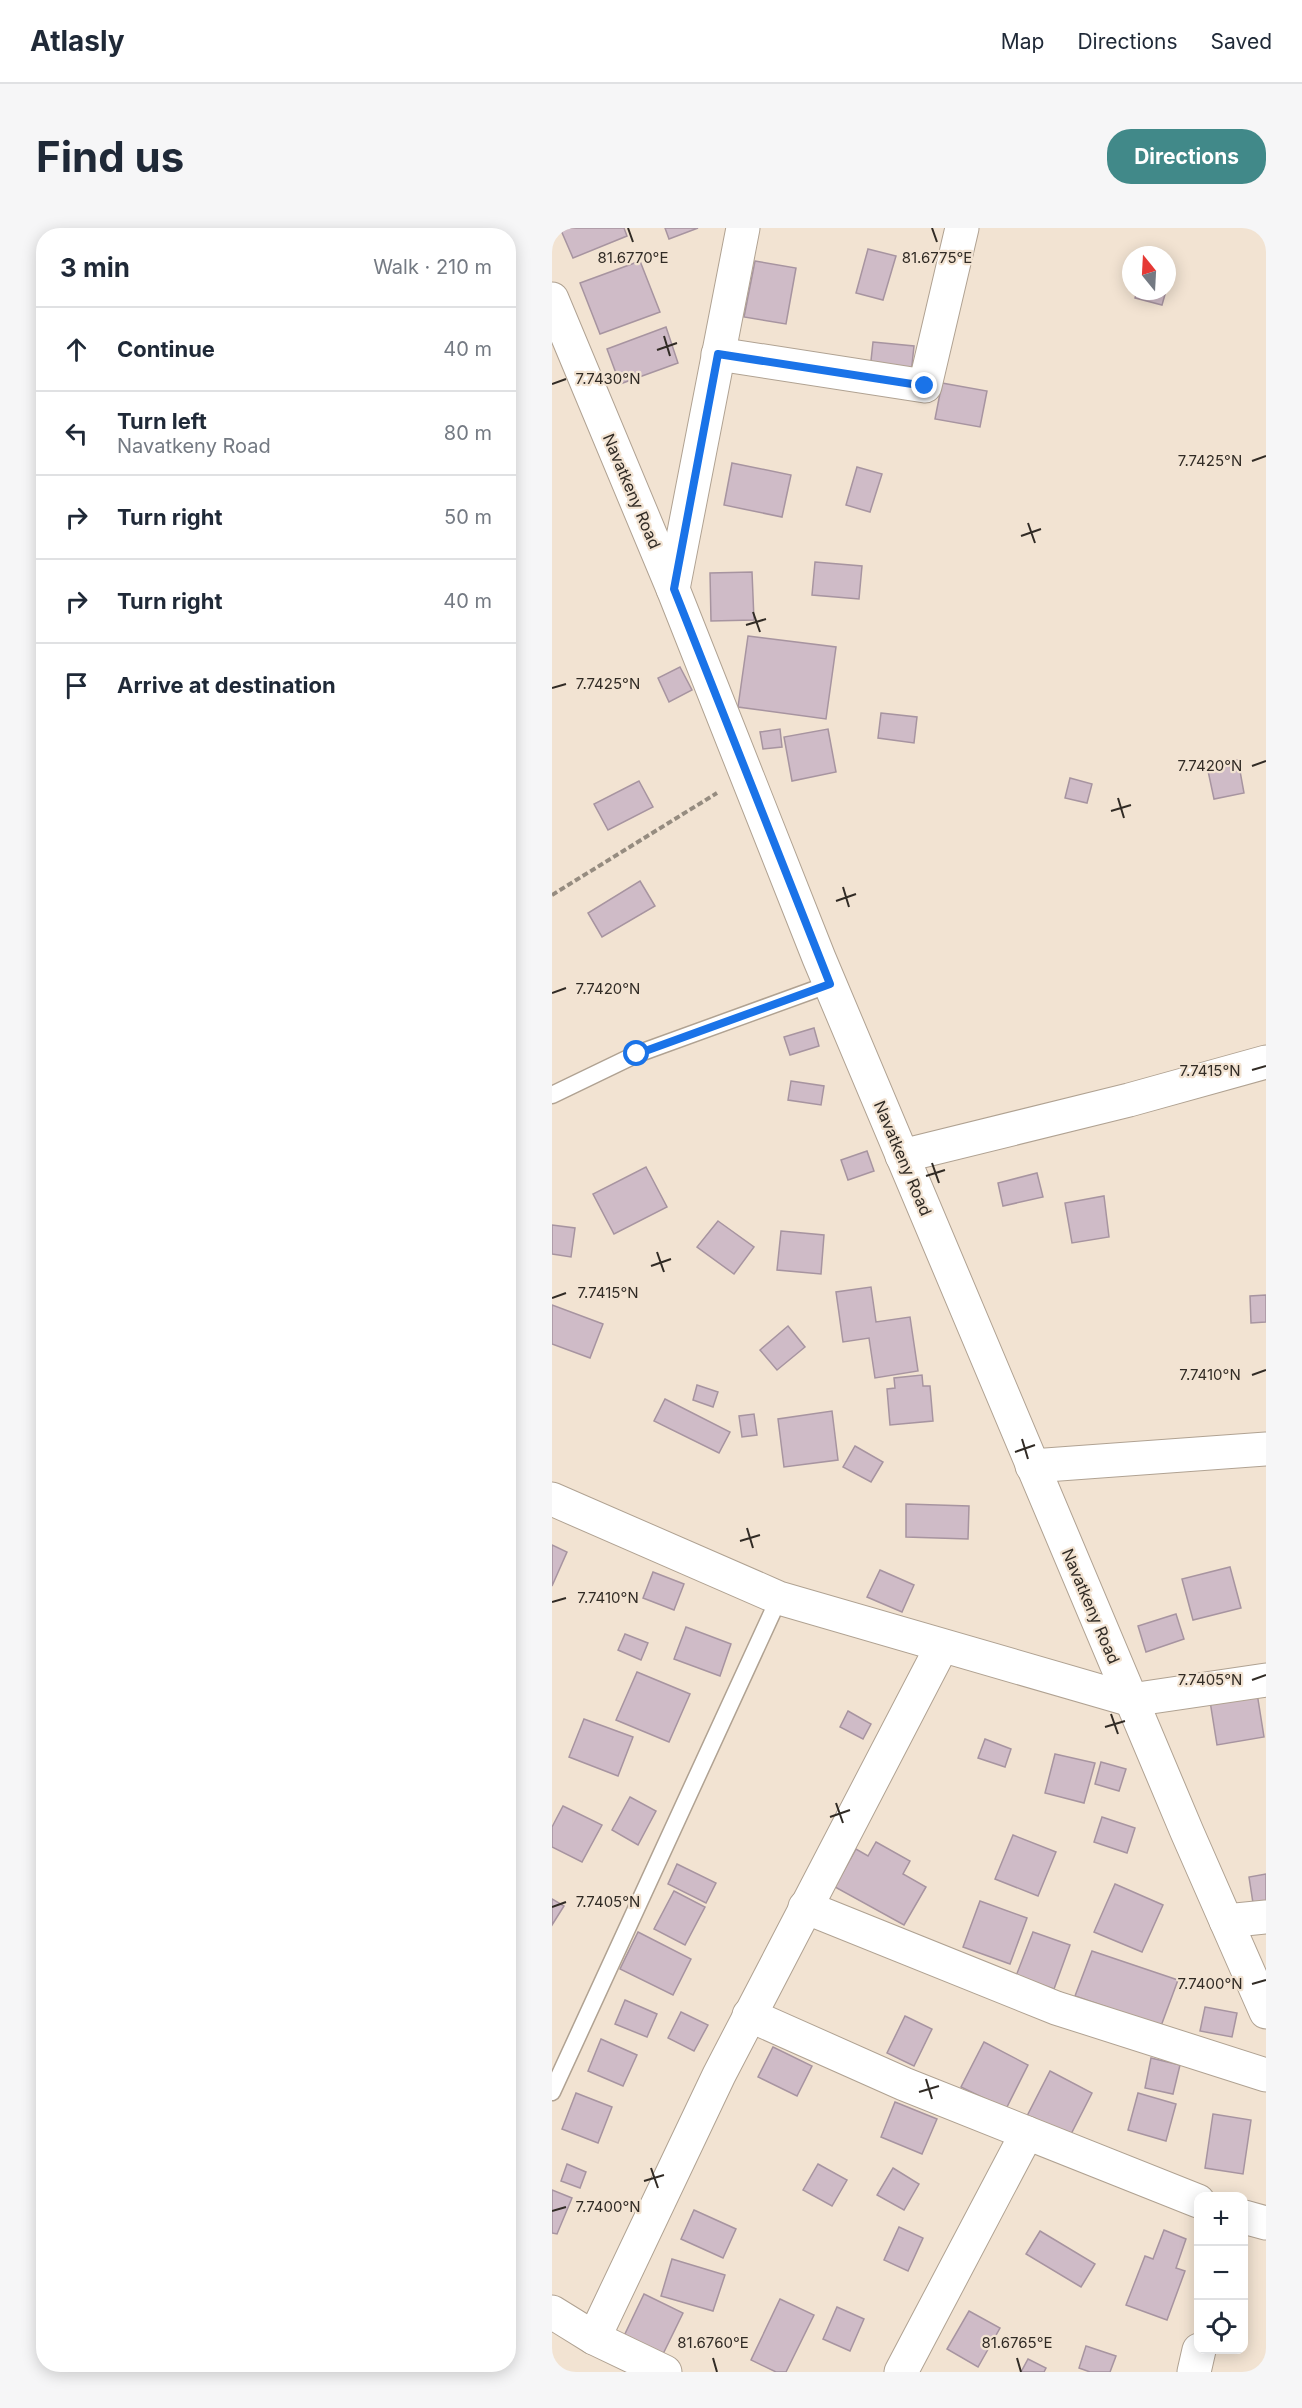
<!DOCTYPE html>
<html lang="en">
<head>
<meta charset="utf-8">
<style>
  :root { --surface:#fff; --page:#f6f6f7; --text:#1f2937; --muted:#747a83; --line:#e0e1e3; --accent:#418989 }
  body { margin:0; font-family:Inter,sans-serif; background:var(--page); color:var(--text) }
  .controls { position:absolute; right:18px; bottom:18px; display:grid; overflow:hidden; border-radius:12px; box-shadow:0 3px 15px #0003 }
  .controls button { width:54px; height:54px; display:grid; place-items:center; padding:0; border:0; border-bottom:2px solid var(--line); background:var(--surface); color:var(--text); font:30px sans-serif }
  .compass { position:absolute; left:570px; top:18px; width:54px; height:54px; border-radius:50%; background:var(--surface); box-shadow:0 3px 15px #0003; rotate:342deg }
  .stop { position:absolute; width:18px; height:18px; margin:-14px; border:4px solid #1a73e8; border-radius:50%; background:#fff }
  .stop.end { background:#1a73e8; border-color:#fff; box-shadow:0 2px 6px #0008 }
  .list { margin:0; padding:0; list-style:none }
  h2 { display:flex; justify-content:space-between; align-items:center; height:78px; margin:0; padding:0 24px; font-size:26px }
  h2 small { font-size:20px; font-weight:400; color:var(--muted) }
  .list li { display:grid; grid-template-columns:39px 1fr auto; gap:18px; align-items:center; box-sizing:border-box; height:84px; padding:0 24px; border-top:2px solid var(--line) }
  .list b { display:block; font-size:22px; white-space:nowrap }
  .list p { margin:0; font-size:20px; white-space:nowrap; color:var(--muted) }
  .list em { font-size:20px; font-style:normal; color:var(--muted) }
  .icon { flex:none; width:33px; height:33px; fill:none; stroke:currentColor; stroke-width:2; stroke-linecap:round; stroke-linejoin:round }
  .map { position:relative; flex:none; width:714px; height:2144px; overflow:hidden; border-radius:24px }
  header { display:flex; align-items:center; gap:36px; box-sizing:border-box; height:84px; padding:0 30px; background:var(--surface); border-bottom:2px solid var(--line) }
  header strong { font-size:28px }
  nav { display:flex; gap:33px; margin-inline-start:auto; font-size:21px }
  .intro { display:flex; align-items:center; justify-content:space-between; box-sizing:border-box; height:144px; padding:0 36px }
  h1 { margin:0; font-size:42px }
  .button { padding:15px 27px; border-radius:24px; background:var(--accent); color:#fff; font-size:21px; font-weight:700 }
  main { display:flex; gap:36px; padding:0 36px }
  aside { flex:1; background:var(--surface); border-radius:24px; box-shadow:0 3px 15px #0003 }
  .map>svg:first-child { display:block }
  .building { fill:#cfbbc7; stroke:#a794a0; stroke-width:1.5 }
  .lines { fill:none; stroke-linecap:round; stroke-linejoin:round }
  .lane-casing { stroke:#b0a292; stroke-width:19 }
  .street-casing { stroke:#b0a292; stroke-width:35 }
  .path { stroke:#968c80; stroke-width:4; stroke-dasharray:6 3; stroke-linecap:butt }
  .lane { stroke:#fff; stroke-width:16 }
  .street { stroke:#fff; stroke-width:33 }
  .route { stroke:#1a73e8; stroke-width:8 }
  .ticks { fill:none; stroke:#312b25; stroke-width:2 }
  .labels { text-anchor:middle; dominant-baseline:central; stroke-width:4.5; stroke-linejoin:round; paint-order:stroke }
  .street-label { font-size:16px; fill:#312b25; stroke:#f2e3d2 }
  .ticks-label { font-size:15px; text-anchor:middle; fill:#312b25; stroke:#f2e3d2; stroke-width:4.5; stroke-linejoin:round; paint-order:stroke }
</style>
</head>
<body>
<header>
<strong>Atlasly</strong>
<nav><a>Map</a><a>Directions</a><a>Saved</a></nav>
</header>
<div class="intro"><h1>Find us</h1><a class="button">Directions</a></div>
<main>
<aside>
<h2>3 min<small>Walk · 210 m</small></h2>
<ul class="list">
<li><svg class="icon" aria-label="ahead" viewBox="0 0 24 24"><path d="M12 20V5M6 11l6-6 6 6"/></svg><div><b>Continue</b></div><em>40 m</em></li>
<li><svg class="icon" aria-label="left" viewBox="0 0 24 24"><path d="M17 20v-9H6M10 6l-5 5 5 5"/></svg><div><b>Turn left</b><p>Navatkeny Road</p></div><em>80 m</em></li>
<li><svg class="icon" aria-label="right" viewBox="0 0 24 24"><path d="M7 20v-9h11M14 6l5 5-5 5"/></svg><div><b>Turn right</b></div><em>50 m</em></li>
<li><svg class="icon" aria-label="right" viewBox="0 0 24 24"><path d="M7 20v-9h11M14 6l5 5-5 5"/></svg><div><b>Turn right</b></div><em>40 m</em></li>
<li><svg class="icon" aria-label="arrive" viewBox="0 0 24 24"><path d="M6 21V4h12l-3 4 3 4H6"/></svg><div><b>Arrive at destination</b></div></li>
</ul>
</aside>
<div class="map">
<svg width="714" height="2144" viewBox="0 0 714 2144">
  <rect width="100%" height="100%" fill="#f2e3d2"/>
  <!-- building -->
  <g class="building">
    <path d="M 8,0 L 72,0 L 75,8 L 21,30 Z"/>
    <path d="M 113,0 L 146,0 L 117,11 Z"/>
    <path d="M 316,21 L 344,28 L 331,72 L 304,65 Z"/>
    <path d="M 88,33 L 108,84 L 48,106 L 28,55 Z"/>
    <path d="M 203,33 L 244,40 L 234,96 L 192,89 Z"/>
    <path d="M 585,63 L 614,63 L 610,77 L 583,70 Z"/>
    <path d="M 114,99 L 126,135 L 68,156 L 55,121 Z"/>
    <path d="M 321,114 L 362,118 L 359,146 L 318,142 Z"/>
    <path d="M 390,155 L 435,163 L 428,199 L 383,191 Z"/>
    <path d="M 180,235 L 239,247 L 230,289 L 172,277 Z"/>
    <path d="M 305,239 L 330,246 L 318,284 L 294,277 Z"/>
    <path d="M 263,334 L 310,338 L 307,371 L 260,367 Z"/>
    <path d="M 200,344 L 202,392 L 159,393 L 158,345 Z"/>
    <path d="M 196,408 L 284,419 L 274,491 L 186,479 Z"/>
    <path d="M 128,439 L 140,462 L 117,474 L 106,450 Z"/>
    <path d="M 329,485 L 365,489 L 362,515 L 326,510 Z"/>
    <path d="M 228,501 L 230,519 L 211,521 L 208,504 Z"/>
    <path d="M 276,501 L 284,544 L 240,553 L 232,509 Z"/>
    <path d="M 686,532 L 692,565 L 662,571 L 655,538 Z"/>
    <path d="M 518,550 L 540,556 L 535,575 L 513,570 Z"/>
    <path d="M 87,553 L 101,579 L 56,602 L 42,576 Z"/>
    <path d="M 88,653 L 103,678 L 50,709 L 36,685 Z"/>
    <path d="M 262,800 L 267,818 L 238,827 L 232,809 Z"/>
    <path d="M 239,853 L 272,858 L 269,877 L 236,872 Z"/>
    <path d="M 315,923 L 322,943 L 296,952 L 289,932 Z"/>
    <path d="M 94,939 L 115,979 L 62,1006 L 41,966 Z"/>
    <path d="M 485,945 L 491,969 L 451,978 L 446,955 Z"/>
    <path d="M 552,968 L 557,1009 L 520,1015 L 513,975 Z"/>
    <path d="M 166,993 L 202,1019 L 182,1046 L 145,1019 Z"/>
    <path d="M 0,997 L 23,1000 L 19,1029 L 0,1026 Z"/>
    <path d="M 229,1003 L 272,1007 L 269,1046 L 225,1042 Z"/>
    <path d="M 319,1059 L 324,1094 L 358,1089 L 366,1143 L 323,1150 L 317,1110 L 291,1114 L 284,1064 Z"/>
    <path d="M 714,1067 L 714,1094 L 699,1095 L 698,1068 Z"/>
    <path d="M 0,1077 L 51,1096 L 38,1130 L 0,1116 Z"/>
    <path d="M 236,1098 L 253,1119 L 225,1142 L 208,1122 Z"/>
    <path d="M 370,1147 L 371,1158 L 378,1158 L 381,1193 L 338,1197 L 335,1161 L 343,1160 L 342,1150 Z"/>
    <path d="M 145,1157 L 166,1164 L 161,1179 L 141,1172 Z"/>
    <path d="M 113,1171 L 178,1204 L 167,1225 L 102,1193 Z"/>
    <path d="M 280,1183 L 286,1232 L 232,1239 L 226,1191 Z"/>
    <path d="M 202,1186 L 205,1207 L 190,1209 L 187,1188 Z"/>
    <path d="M 303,1218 L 331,1234 L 319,1254 L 291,1239 Z"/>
    <path d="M 354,1276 L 417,1278 L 416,1311 L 354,1309 Z"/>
    <path d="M 0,1317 L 15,1324 L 0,1358 Z"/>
    <path d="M 678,1339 L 689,1380 L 641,1392 L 630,1351 Z"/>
    <path d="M 328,1342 L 362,1357 L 350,1384 L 315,1369 Z"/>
    <path d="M 101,1344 L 132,1356 L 122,1382 L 91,1370 Z"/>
    <path d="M 624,1386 L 632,1411 L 594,1424 L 586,1398 Z"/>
    <path d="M 134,1399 L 179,1416 L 168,1448 L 122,1431 Z"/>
    <path d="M 73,1406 L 96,1415 L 89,1432 L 66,1422 Z"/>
    <path d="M 85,1444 L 138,1466 L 117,1514 L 64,1492 Z"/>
    <path d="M 705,1465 L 712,1509 L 665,1517 L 658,1473 Z"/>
    <path d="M 296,1483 L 319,1496 L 311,1511 L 288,1499 Z"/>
    <path d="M 32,1491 L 81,1509 L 66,1548 L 17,1529 Z"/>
    <path d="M 433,1511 L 459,1521 L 453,1539 L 426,1530 Z"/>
    <path d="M 503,1526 L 543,1535 L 532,1575 L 493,1565 Z"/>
    <path d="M 549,1534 L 574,1541 L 567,1563 L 543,1556 Z"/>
    <path d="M 78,1569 L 104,1583 L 86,1617 L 60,1602 Z"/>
    <path d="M 11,1578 L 50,1597 L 30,1634 L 0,1619 L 0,1599 Z"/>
    <path d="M 550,1589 L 583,1600 L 575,1625 L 542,1614 Z"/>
    <path d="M 461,1607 L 504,1624 L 486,1668 L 443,1651 Z"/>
    <path d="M 324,1614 L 358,1633 L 351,1646 L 374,1659 L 352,1697 L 283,1659 L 304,1621 L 316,1628 Z"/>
    <path d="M 125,1636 L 164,1655 L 154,1675 L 116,1656 Z"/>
    <path d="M 714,1646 L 714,1673 L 701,1675 L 697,1649 Z"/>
    <path d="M 563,1656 L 611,1677 L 590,1724 L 542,1704 Z"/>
    <path d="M 122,1663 L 153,1679 L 133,1717 L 102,1701 Z"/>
    <path d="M 0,1671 L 12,1678 L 0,1697 Z"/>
    <path d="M 428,1673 L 475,1690 L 458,1736 L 411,1719 Z"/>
    <path d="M 86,1704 L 139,1731 L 121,1767 L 68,1741 Z"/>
    <path d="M 481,1704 L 518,1717 L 502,1761 L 464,1748 Z"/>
    <path d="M 540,1723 L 626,1752 L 609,1798 L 523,1768 Z"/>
    <path d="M 73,1772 L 105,1786 L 95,1809 L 63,1796 Z"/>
    <path d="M 653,1779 L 685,1785 L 680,1809 L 648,1803 Z"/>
    <path d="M 129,1784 L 156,1797 L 142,1823 L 116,1810 Z"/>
    <path d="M 353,1788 L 380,1801 L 362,1838 L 335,1825 Z"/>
    <path d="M 49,1811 L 85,1827 L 71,1858 L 36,1843 Z"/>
    <path d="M 432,1814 L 476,1837 L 454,1881 L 409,1859 Z"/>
    <path d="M 221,1819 L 260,1838 L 245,1868 L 206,1849 Z"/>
    <path d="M 599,1830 L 628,1837 L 621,1866 L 593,1860 Z"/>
    <path d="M 498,1843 L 540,1865 L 516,1912 L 474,1890 Z"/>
    <path d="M 24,1865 L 60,1879 L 46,1915 L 10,1901 Z"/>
    <path d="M 586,1865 L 624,1876 L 614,1913 L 576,1902 Z"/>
    <path d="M 343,1874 L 385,1891 L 370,1926 L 329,1909 Z"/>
    <path d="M 661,1886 L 699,1892 L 691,1946 L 653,1940 Z"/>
    <path d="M 15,1936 L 34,1944 L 28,1960 L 9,1953 Z"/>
    <path d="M 266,1936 L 295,1952 L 280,1978 L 251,1962 Z"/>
    <path d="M 341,1940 L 367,1956 L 352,1982 L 325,1967 Z"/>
    <path d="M 0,1962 L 20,1970 L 5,2006 L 0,2005 Z"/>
    <path d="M 142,1982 L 184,2001 L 171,2030 L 129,2011 Z"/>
    <path d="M 347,1999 L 371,2010 L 356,2043 L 332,2032 Z"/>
    <path d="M 612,2002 L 634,2011 L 624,2040 L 633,2043 L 615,2092 L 574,2077 L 593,2028 L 601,2031 Z"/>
    <path d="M 488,2003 L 543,2036 L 529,2059 L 474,2026 Z"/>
    <path d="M 120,2031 L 173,2047 L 161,2083 L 109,2068 Z"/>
    <path d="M 92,2066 L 131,2085 L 111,2126 L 72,2108 Z"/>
    <path d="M 228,2071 L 262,2087 L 234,2144 L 224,2144 L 199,2132 Z"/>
    <path d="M 285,2079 L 312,2091 L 298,2123 L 271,2111 Z"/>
    <path d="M 417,2083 L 448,2100 L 426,2139 L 395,2121 Z"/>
    <path d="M 534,2118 L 564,2128 L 558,2144 L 538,2144 L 527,2140 Z"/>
    <path d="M 476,2131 L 494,2140 L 492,2144 L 469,2144 Z"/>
  </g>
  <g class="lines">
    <!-- lane casing -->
    <g class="lane-casing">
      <g id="lane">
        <path d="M 0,867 L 85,826 L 278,756"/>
        <path d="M 0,1864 L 227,1370"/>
      </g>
    </g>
    <!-- street casing -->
    <g class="street-casing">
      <g id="street">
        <path d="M 0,71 L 121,361 L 267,730 L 635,1604 L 714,1784"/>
        <path d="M 166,126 L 373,158 L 410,0"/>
        <path d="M 121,361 L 191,0"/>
        <path d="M 350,928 L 577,872 L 714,834"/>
        <path d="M 480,1238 L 714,1221"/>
        <path d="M 0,1271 L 227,1370 L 579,1472 L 714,1452"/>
        <path d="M 253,1679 L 504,1780 L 714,1847"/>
        <path d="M 674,1693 L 714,1689"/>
        <path d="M 197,1787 L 352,1856 L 646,1973"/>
        <path d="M 692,1989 L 714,1995"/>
        <path d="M 0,2084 L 42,2110 L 113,2144"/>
        <path d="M 42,2110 L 167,1847 L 390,1418"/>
        <path d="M 349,2144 L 475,1905"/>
        <path d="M 642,2144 L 647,2122"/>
      </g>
    </g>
    <!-- path -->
    <path class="path" d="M 0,667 L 165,565"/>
    <!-- lane -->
    <use href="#lane" class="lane"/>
    <!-- street -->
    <use href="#street" class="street"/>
  </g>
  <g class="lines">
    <!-- route -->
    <path class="route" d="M 85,826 L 278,756 L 122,361 L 166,126 L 373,158"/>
  </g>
  <!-- ticks -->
  <path class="ticks" d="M 76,0 L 81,14M 380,0 L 385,14M 112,108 L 118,128M 105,122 L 125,115M 0,156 L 14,151M 700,233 L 714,228M 476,295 L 483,315M 469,308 L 489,301M 201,384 L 208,404M 194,397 L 214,391M 0,460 L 14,456M 700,538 L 714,533M 566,570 L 572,590M 559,583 L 579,577M 291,659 L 297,679M 284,673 L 304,666M 0,765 L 14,760M 700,842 L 714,838M 380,935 L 387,955M 374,948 L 393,942M 105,1024 L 112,1044M 99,1038 L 119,1031M 0,1070 L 14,1065M 700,1147 L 714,1142M 470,1211 L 476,1231M 463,1224 L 483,1217M 195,1300 L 201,1320M 188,1313 L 208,1307M 0,1374 L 14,1370M 700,1452 L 714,1447M 559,1486 L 566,1506M 553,1499 L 573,1493M 284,1575 L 291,1595M 278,1589 L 298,1582M 0,1679 L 14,1674M 700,1756 L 714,1752M 374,1851 L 380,1871M 367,1864 L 387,1858M 99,1940 L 106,1960M 92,1953 L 112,1947M 0,1983 L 14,1979M 161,2130 L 165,2144M 465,2130 L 469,2144"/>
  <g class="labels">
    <!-- street labels -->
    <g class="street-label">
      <text transform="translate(80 263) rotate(67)">Navatkeny Road</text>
      <text transform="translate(351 930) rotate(67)">Navatkeny Road</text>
      <text transform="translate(539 1378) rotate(67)">Navatkeny Road</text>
    </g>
  </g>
  <g class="ticks-label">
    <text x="81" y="35">81.6770°E</text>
    <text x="385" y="35">81.6775°E</text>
    <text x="56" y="156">7.7430°N</text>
    <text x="658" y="238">7.7425°N</text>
    <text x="56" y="461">7.7425°N</text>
    <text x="658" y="543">7.7420°N</text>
    <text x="56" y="766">7.7420°N</text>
    <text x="658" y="848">7.7415°N</text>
    <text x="56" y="1070">7.7415°N</text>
    <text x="658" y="1152">7.7410°N</text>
    <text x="56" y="1375">7.7410°N</text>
    <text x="658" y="1457">7.7405°N</text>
    <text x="56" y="1679">7.7405°N</text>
    <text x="658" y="1761">7.7400°N</text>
    <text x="56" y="1984">7.7400°N</text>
    <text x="161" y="2120">81.6760°E</text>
    <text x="465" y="2120">81.6765°E</text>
  </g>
</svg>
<div class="controls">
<button>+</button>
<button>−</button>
<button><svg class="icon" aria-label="locate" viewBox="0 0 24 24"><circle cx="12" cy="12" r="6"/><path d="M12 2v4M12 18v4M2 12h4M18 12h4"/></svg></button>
</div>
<svg class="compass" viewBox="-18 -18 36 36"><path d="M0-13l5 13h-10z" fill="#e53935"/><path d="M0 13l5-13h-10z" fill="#747a83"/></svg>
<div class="stop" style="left:85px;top:826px"></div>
<div class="stop end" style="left:373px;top:158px"></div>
</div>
</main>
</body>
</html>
